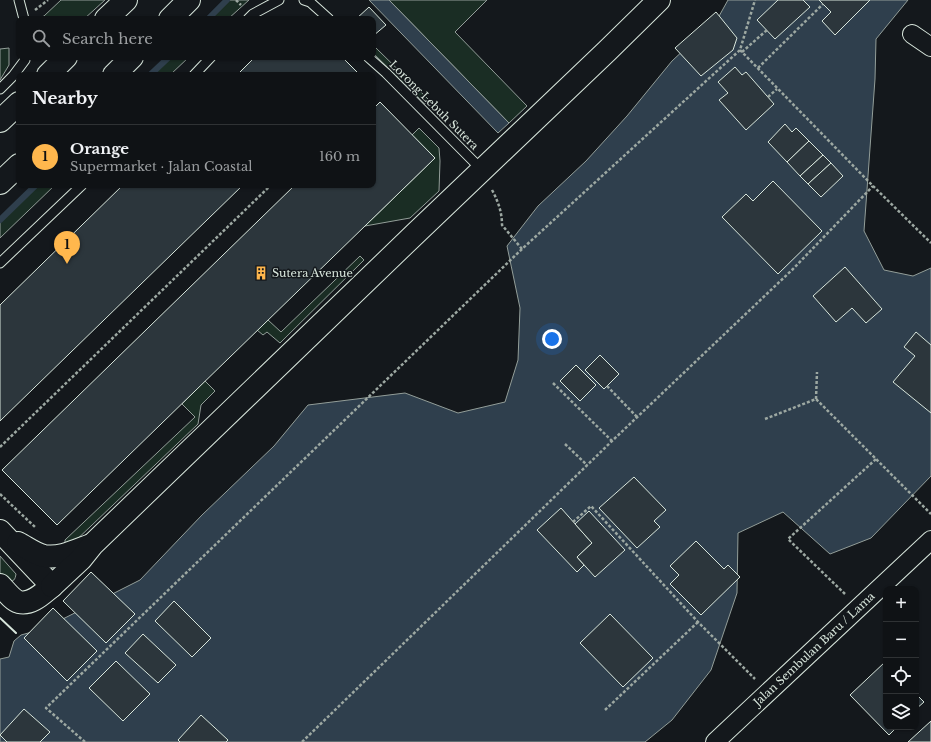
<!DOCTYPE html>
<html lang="en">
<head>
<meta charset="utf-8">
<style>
  :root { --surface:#0f1215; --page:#181b1e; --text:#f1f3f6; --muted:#9b9ea0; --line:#2f3234; --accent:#ffb74d }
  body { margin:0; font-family:"Libre Baskerville",serif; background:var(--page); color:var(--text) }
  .controls { position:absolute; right:12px; bottom:12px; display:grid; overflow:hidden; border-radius:8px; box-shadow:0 1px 3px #0004 }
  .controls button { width:36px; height:36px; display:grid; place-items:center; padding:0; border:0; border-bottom:1px solid var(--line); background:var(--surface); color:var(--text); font:20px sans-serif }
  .you { position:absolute; left:552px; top:339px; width:14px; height:14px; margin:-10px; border:3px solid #fff; border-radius:50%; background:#1a73e8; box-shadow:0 0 0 6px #1a73e833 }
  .badge { display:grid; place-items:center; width:26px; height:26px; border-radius:50%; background:var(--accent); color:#111; font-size:13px; font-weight:700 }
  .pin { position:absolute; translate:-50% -33px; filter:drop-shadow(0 1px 2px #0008) }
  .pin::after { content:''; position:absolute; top:21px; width:14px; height:12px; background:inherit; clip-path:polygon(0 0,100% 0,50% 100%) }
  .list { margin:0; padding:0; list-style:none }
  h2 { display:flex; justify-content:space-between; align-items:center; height:52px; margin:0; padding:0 16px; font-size:17px }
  h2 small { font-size:13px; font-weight:400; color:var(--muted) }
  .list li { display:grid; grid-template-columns:26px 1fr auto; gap:12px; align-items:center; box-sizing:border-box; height:64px; padding:0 16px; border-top:1px solid var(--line) }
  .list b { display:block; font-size:15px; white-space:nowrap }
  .list p { margin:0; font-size:13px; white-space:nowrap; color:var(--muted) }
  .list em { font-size:13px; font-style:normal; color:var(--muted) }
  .icon { flex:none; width:22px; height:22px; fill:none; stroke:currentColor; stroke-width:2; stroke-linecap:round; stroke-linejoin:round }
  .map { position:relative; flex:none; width:931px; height:742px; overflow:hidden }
  .search { position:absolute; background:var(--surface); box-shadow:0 1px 3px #0004; left:16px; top:16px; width:360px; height:44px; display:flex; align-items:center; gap:10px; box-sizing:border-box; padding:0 14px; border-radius:8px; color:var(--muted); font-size:15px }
  .panel { position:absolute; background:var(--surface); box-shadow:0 1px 3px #0004; left:16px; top:72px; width:360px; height:116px; border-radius:8px }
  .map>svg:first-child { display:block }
  .green { fill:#1a2d24; stroke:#939e99 }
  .water { fill:#2f3f4d; stroke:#939e99 }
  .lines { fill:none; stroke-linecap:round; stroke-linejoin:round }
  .stream { stroke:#2f3f4d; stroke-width:6 }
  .building { fill:#2c363c; stroke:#d8e6dc }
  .service-casing { stroke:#d8e6dc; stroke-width:11 }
  .minor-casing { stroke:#d8e6dc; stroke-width:20 }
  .tertiary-casing { stroke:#d8e6dc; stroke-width:24 }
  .trunk-casing { stroke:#d8e6dc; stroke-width:24 }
  .path { stroke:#9da8a2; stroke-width:2.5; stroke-dasharray:3 2; stroke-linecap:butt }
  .service { stroke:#14181c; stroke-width:9 }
  .minor { stroke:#14181c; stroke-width:18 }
  .tertiary { stroke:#14181c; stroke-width:22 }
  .trunk { stroke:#14181c; stroke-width:22 }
  .wall { stroke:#d8e6dc; stroke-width:2 }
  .labels { text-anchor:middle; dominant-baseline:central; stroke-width:3; stroke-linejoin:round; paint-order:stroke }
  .street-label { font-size:11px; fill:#d8e6dc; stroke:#14181c }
  .poi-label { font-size:11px; fill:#d8e6dc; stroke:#14181c; text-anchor:start }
</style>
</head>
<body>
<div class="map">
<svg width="931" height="742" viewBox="0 0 931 742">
  <rect width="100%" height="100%" fill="#14181c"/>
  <!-- green -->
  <g class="green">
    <path d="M 61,0 L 105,0 L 84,19 L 36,19 L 44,16 Z"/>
    <path d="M 227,0 L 249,0 L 228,19 L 208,19 Z"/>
    <path d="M 389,0 L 487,0 L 455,32 L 527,106 L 509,123 Z"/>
    <path d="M 9,48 L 9,65 L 0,80 L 0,49 Z"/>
    <path d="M 376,48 L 429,100 L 425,104 L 373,53 L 373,51 Z"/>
    <path d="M 169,57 L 189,57 L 170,75 L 150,75 Z"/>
    <path d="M 419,128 L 439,148 L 440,161 L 439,191 L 410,218 L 365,226 L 435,158 L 412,135 Z"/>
    <path d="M 36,185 L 55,185 L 0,238 L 0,220 Z"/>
    <path d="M 360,256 L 364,260 L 280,343 L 267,332 L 263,335 L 257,330 L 268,320 L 281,332 Z"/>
    <path d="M 205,381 L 215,391 L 201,405 L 198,424 L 70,546 L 65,545 L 65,540 L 195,417 L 182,404 Z"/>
    <path d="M 0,556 L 16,574 C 15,580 14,581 8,582 L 0,575 Z"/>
  </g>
  <!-- water -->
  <g class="water">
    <path d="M 369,0 L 389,0 L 509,123 L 498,133 Z"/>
    <path d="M 728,0 L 908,0 L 876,39 L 875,79 L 864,231 L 884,270 L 913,276 L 931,268 L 931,476 L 871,538 L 830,554 L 783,512 L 738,533 L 737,593 L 711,670 L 672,720 L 645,742 L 0,742 L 0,659 L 9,657 L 14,641 L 21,635 L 43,629 L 140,580 L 202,515 L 274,446 L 308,405 L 405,393 L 458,413 L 505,402 L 518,360 L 520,308 L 507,246 L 538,206 L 586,161 L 627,116 L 672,61 L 718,18 Z"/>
  </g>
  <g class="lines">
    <!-- stream -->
    <g class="stream">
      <path d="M 208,19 L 227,0"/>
      <path d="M 150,75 L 169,57"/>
      <path d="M 0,220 L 36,185"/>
    </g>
  </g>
  <!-- building -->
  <g class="building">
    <path d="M 778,0 L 803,0 L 810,7 L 775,39 L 757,20 Z"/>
    <path d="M 819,0 L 870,0 L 835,35 L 822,21 L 831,12 Z"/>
    <path d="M 369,7 L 386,25 L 373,36 L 373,19 L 356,19 Z"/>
    <path d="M 716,12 L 737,38 L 733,50 L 701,76 L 675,48 Z"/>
    <path d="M 255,57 L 342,57 L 358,73 L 356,75 L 237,75 Z"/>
    <path d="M 735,67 L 742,75 L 746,72 L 774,104 L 746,130 L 719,100 L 728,93 L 718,82 Z"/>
    <path d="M 380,102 L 435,158 L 57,525 L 2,470 L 295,185 L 373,185 L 373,109 Z"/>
    <path d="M 785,124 L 792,132 L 796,128 L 809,141 L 787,162 L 768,142 Z"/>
    <path d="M 809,141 L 823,155 L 800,176 L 787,162 Z"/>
    <path d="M 823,155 L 831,163 L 808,184 L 800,176 Z"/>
    <path d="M 831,163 L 843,176 L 821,197 L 808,184 Z"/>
    <path d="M 773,181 L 822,231 L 778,274 L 722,217 L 746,194 L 753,201 Z"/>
    <path d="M 123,185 L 243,185 L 0,421 L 0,305 Z"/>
    <path d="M 845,267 L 882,309 L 866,323 L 852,308 L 836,322 L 813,296 Z"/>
    <path d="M 916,332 L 931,345 L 931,413 L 893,382 L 915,356 L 904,347 Z"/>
    <path d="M 600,355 L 619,374 L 604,389 L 585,370 Z"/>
    <path d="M 576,365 L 596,385 L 580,401 L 560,381 Z"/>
    <path d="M 634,477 L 666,510 L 654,521 L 660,527 L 637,548 L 599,508 Z"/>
    <path d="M 561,508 L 592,543 L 577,557 L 584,565 L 577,572 L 537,530 Z"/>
    <path d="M 589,511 L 625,550 L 595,577 L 577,557 L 592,543 L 575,524 Z"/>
    <path d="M 696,541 L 724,569 L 728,565 L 740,577 L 701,615 L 670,584 L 679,575 L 670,566 Z"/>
    <path d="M 91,572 L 135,614 L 106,643 L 63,601 Z"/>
    <path d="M 174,601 L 211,638 L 192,657 L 155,621 Z"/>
    <path d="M 53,608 L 97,651 L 67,681 L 24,638 Z"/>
    <path d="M 610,614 L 653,658 L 623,687 L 580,643 Z"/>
    <path d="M 143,634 L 176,665 L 158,683 L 125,653 Z"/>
    <path d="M 116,661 L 150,694 L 123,721 L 89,688 Z"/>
    <path d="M 885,662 L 886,727 L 897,727 L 889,735 L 850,695 Z"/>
    <path d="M 916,694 L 924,702 L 916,709 Z"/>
    <path d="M 24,709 L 50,732 L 40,742 L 7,742 L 0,735 Z"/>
    <path d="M 201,715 L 228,740 L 226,742 L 180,742 L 178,740 Z"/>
    <path d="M 931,721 L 931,742 L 908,742 Z"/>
  </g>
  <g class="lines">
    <!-- service casing -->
    <g class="service-casing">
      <g id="service">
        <path d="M 19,0 L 24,19"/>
        <path d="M 304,0 L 310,2 L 329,19"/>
        <path d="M 248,19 L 253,14 L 279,0"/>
        <path d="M 368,57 L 386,73 L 482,170"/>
        <path d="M 194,75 L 211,57"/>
        <path d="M 0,89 L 13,76 L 25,60 L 25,57"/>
        <path d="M 0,263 L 82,185"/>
      </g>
    </g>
    <!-- minor casing -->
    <g class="minor-casing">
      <g id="minor">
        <path d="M 912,34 L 931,47"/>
        <path d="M 715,742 L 931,540"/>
      </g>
    </g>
    <!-- tertiary casing -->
    <g class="tertiary-casing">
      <g id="tertiary">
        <path d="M 0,531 L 52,586 C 43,593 32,605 19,602 C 12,600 5,590 0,585"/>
        <path d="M 18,543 C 26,547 35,554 44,556 C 60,559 77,550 91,545"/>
        <path d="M 52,586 L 81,559 L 93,544 L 416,233 L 607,51 L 659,0"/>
      </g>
    </g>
    <!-- trunk casing -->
    <g class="trunk-casing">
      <g id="trunk">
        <path d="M 106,19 L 126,0"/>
        <path d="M 170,19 L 189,0"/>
        <path d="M 48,75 L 66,57"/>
        <path d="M 114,75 L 132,57"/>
        <path d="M 0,121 L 19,103"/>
        <path d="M 0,183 L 19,165"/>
      </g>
    </g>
    <!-- path -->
    <g class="path">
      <path d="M 236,0 L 241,5"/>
      <path d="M 35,10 L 48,0"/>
      <path d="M 740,50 L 873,186 L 931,243"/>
      <path d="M 742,52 L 767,30"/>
      <path d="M 758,68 L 823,4"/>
      <path d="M 768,97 L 777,89"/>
      <path d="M 492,190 C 498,201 502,212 502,225 L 522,249"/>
      <path d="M 553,383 L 612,441"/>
      <path d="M 607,386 L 637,417"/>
      <path d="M 816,399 L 817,372"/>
      <path d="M 765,419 L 816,399 L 931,514"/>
      <path d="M 565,444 L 587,465"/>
      <path d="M 0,447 L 271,185"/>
      <path d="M 0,494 L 36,528"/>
      <path d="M 573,522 L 591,506 L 698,622 L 755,679"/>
      <path d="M 845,594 L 788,539 L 876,459"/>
      <path d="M 605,710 L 698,622"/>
      <path d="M 85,742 L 46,708 L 522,249 L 740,50 L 755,0"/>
      <path d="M 302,742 L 612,441 L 793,269 L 873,186"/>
    </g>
    <!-- service -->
    <use href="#service" class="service"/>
    <!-- minor -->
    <use href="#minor" class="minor"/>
    <!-- tertiary -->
    <use href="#tertiary" class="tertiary"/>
    <!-- trunk -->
    <use href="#trunk" class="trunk"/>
    <!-- wall -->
    <path class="wall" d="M 0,618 L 16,633"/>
  </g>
  <!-- icons -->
  <defs>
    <g id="building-bare" transform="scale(1.08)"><path d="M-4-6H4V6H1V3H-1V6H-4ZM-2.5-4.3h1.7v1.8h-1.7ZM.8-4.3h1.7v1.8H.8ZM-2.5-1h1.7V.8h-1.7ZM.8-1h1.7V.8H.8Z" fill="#ffb74d" stroke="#14181c" stroke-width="2.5" paint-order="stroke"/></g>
  </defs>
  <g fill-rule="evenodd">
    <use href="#building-bare" x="261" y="273"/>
  </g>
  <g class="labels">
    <!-- street labels -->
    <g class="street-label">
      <text transform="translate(434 105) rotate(45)">Lorong Lebuh Sutera</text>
      <text transform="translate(814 649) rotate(-43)">Jalan Sembulan Baru / Lama</text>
    </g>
    <!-- poi labels -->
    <g class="poi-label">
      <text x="272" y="273">Sutera Avenue</text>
    </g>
  </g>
</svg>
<div class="controls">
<button>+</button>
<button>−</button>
<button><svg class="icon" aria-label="locate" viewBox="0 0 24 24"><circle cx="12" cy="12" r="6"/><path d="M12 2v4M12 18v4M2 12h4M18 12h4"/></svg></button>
<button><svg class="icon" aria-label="layers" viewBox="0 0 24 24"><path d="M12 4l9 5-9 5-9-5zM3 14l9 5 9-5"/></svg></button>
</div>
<div class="you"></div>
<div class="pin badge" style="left:67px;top:264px">1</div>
<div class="search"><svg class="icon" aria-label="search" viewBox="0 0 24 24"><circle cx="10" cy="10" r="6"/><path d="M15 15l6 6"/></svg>Search here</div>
<section class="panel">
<h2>Nearby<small></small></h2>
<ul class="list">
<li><span class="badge">1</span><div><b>Orange</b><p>Supermarket · Jalan Coastal</p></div><em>160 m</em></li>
</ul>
</section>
</div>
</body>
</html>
